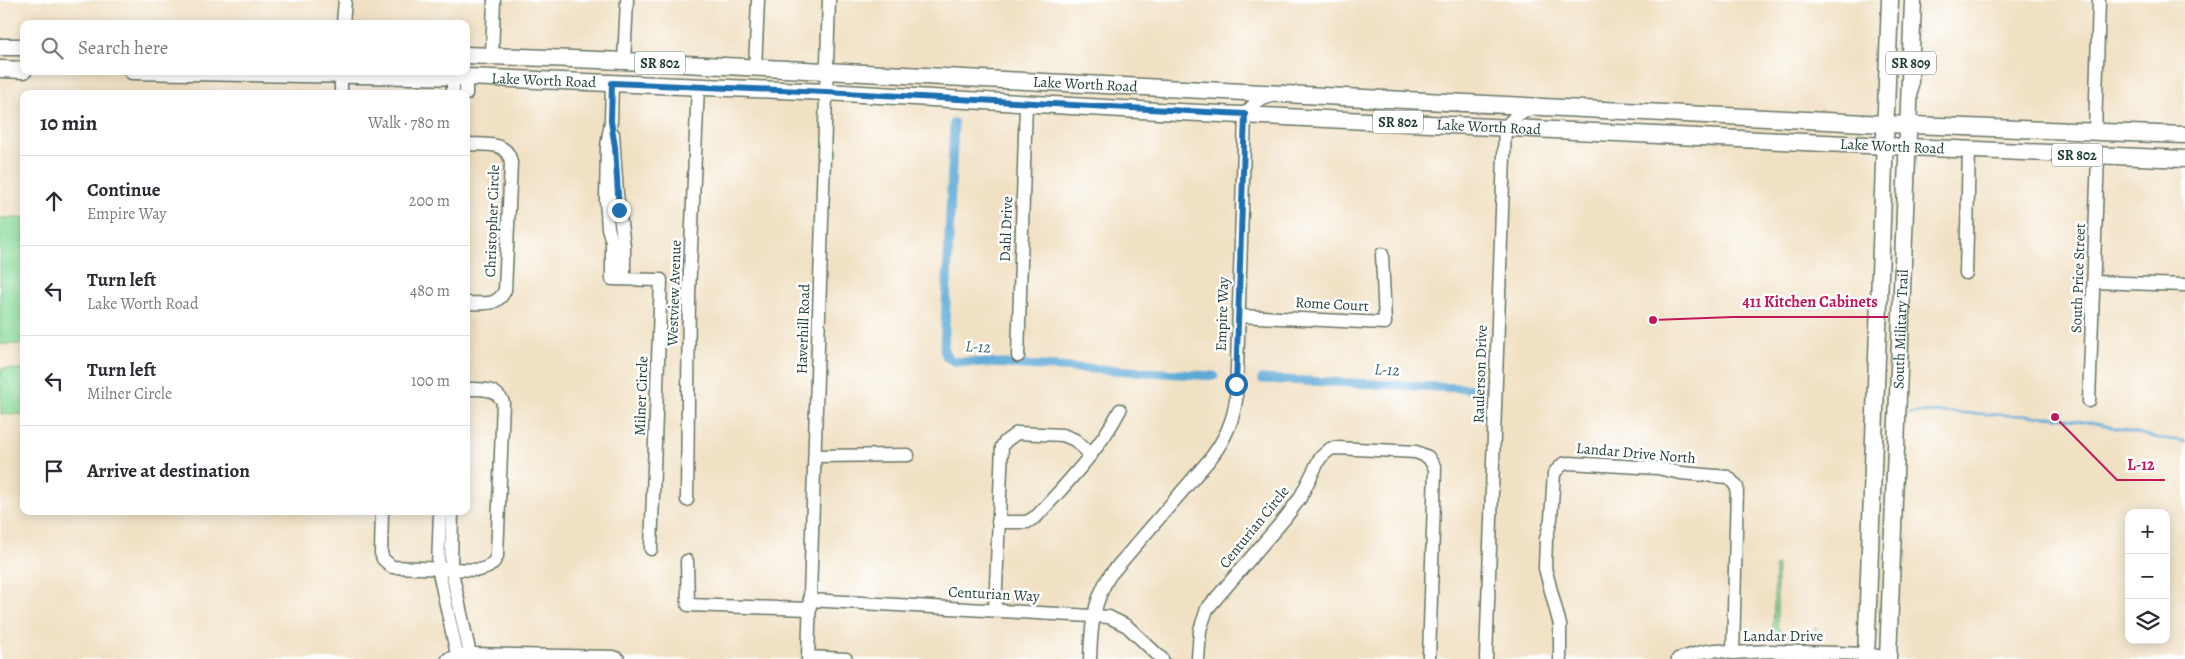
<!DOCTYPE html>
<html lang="en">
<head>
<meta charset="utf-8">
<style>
  :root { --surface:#fff; --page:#f7f7f7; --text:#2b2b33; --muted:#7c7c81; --line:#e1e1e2 }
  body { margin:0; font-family:Alegreya,serif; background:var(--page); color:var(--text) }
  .controls { position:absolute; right:15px; bottom:15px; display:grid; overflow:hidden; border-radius:10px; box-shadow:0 2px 12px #0003 }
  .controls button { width:45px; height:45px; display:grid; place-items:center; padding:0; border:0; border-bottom:1px solid var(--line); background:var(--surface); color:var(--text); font:25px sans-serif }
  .stop { position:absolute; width:15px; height:15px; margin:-11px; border:4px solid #1f6fb2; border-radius:50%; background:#fff }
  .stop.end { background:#1f6fb2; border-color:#fff; box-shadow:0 1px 5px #0008 }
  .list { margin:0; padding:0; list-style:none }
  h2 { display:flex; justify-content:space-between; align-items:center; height:65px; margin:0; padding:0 20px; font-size:21px }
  h2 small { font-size:16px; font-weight:400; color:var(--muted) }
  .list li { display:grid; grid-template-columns:32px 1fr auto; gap:15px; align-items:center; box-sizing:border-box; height:90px; padding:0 20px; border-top:1px solid var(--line) }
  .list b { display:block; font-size:19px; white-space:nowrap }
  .list p { margin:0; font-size:16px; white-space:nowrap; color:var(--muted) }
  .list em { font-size:16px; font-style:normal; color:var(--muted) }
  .icon { flex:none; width:28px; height:28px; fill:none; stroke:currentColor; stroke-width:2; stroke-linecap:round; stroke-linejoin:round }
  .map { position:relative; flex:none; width:2185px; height:659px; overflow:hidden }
  .search { position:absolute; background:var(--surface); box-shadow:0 2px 12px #0003; left:20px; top:20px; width:450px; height:55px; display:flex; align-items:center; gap:12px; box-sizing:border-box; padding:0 18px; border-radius:10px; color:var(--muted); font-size:19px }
  .panel { position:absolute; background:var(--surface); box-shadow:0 2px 12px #0003; left:20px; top:90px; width:450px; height:425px; border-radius:10px }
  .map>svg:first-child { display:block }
  .green { fill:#8ede9d; stroke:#568e68 }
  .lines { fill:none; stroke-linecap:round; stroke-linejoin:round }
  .stream { stroke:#5da9d6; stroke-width:2.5 }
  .canal { stroke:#5da9d6; stroke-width:9 }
  .minor-casing { stroke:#687666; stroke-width:15 }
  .major-casing { stroke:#687666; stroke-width:19 }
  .minor { stroke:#fff; stroke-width:12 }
  .major { stroke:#fff; stroke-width:16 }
  .route { stroke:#1f6fb2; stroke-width:6 }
  .labels { text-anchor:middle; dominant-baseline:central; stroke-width:5; stroke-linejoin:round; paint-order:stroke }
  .shield { fill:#fff; stroke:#627771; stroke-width:1 }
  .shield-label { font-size:14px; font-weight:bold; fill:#1f3d34 }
  .street-label { font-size:15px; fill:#1f3d34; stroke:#fff }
  .water-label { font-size:16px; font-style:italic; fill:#35636d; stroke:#fff }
  .leader { fill:none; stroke:#c2185b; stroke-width:2 }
  .callout-dot { fill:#c2185b; stroke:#fff; stroke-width:2 }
  .callout-label { font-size:16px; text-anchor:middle; font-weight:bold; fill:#c2185b; stroke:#fff; stroke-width:5; stroke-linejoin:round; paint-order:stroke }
</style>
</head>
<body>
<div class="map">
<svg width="2185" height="659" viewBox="0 0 2185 659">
  <rect width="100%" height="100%" fill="#fff"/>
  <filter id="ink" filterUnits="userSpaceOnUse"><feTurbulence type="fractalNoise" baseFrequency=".02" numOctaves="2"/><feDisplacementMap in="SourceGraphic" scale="10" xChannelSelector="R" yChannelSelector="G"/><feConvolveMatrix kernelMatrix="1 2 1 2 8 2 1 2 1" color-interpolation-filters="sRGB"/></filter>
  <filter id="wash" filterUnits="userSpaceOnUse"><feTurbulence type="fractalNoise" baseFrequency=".0096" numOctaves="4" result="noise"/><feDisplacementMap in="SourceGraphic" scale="20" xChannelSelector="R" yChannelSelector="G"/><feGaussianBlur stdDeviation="1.12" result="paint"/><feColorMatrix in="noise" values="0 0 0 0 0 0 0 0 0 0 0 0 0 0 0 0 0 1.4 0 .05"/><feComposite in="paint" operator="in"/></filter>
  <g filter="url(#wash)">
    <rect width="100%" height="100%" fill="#f1e1c4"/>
    <!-- green -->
    <g class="green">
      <rect x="0" y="218" width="24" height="126"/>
      <rect x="1" y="369" width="23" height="45"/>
      <path d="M 1777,564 L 1777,621 L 1778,629 C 1785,637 1805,638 1814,633 L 1816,626 L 1815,638 L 1773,635 L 1775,567 Z"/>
    </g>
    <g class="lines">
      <!-- stream -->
      <path class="stream" d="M 1909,413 L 1940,412 L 2055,417 L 2098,424 L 2158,438 L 2185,441"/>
      <!-- canal -->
      <g class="canal">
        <path d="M 954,123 L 944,349 L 946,356 L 953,361 L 1214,376"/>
        <path d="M 1262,379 L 1482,389"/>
      </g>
    </g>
  </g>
  <g filter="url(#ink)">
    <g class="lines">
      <!-- minor casing -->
      <g class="minor-casing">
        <g id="minor">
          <path d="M 343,24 L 345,0"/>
          <path d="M 492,56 L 494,0"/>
          <path d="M 624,61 L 627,0"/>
          <path d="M 755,69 L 758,0"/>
          <path d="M 612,83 L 611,121 L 607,146 L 606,200 L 608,228 L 612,242 L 612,279 L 661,280 L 651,549"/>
          <path d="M 341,94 L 341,71"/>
          <path d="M 453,94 L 453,76"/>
          <path d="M 466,94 L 466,77"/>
          <path d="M 2095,132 L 2099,0"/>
          <path d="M 613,134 L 617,194 L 624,246 L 624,279"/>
          <path d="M 466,144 C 484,145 508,140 511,163 L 505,290 C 498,307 482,303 466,303"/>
          <path d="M 1966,273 L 1969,149"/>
          <path d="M 2094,282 L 2185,285"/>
          <path d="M 1239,316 L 1385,323 L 1382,254"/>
          <path d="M 1018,356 L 1026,103"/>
          <path d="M 2089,401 L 2098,156"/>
          <path d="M 815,456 L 908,455"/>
          <path d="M 687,500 L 689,294 L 698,86"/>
          <path d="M 382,511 L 381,553 L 383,559 L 392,567 L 479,570 C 488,568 493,565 497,556 L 503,402 C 495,387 481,389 466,389"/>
          <path d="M 440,511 L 438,568 L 458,659"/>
          <path d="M 452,511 L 451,568 L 471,659"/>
          <path d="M 998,522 L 1027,522 L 1037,516 C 1067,483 1099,450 1120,410"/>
          <path d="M 687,561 L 688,605 L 810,609"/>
          <path d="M 810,600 L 1109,617 L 1127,626 L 1162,659"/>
          <path d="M 995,610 L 1002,446 L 1006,441 L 1017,433 L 1063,435 L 1075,440 L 1091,455"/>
          <path d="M 808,657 L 846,659"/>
          <path d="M 448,659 L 471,654 L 613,657 L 618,659"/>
          <path d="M 808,659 L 829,0"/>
          <path d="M 1090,659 C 1091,628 1093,602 1110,575 L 1210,459 C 1224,441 1233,423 1236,400 L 1245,114 L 1257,101 L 1274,95"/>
          <path d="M 1198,659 L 1200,630 L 1207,609 L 1286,517 L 1300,498 L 1320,458 L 1330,449 L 1336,448 L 1416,452 L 1428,457 L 1435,468 L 1429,659"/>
          <path d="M 1486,659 L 1505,127 L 1517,115 L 1534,107"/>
          <path d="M 1560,659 L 1560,625 L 1545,568 L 1546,539 L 1551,519 L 1554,473 L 1563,464 L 1569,463 L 1657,468 L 1681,473 L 1728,477 L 1737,487 L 1733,653"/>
          <path d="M 1678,659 L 1702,652 L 1716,650 L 1733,653 L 1768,651 L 1866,654 L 1888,658"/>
        </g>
      </g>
      <!-- major casing -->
      <g class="major-casing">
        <g id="major">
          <path d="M 0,47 L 24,47"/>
          <path id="s1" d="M 466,55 L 624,61 L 1885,124 L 2185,135"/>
          <path d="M 0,69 L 24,70"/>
          <path id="s2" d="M 132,71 L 466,77 L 826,92 L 1158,111 L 1908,147 L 2185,159"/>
          <path d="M 1866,659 L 1890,0"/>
          <path id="s3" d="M 1888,659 L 1913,0"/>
        </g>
      </g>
      <!-- minor -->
      <use href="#minor" class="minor"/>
      <!-- major -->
      <use href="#major" class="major"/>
    </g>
  </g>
  <g class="lines" filter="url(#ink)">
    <!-- route -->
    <path class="route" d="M 619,210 L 615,147 L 611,121 L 612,83 L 826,92 L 1245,114 L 1236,384"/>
  </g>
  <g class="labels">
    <!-- shield labels -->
    <g class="shield">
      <rect x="635" y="51.5" width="50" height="23" rx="4"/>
      <rect x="1886" y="51.5" width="50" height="23" rx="4"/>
      <rect x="1373" y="110.5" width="50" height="23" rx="4"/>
      <rect x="2052" y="143.5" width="50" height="23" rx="4"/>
    </g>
    <g class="shield-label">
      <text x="660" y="63">SR 802</text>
      <text x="1911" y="63">SR 809</text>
      <text x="1398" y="122">SR 802</text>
      <text x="2077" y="155">SR 802</text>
    </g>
    <!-- street labels -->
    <g class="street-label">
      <text stroke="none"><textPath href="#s2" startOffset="412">Lake Worth Road</textPath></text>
      <text stroke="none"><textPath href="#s1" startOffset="620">Lake Worth Road</textPath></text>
      <text stroke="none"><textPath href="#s2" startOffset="1358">Lake Worth Road</textPath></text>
      <text stroke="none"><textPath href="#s2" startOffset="1762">Lake Worth Road</textPath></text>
      <text transform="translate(492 221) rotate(-88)">Christopher Circle</text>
      <text transform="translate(1006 229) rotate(-88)">Dahl Drive</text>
      <text transform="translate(2078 278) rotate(-88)">South Price Street</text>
      <text transform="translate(674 293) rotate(-88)">Westview Avenue</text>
      <text transform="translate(1332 304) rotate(3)">Rome Court</text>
      <text transform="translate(1222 314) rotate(-88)">Empire Way</text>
      <text transform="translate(803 329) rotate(-88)">Haverhill Road</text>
      <text stroke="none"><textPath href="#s3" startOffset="330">South Military Trail</textPath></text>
      <text transform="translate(1480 374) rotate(-88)">Raulerson Drive</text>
      <text transform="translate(641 396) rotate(-88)">Milner Circle</text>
      <text transform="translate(1636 453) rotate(5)">Landar Drive North</text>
      <text transform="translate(1254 527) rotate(-51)">Centurian Circle</text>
      <text transform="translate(994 594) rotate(3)">Centurian Way</text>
      <text x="1783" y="636">Landar Drive</text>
    </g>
    <!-- water labels -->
    <g class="water-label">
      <text transform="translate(978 347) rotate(3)">L-12</text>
      <text transform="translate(1387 370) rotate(3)">L-12</text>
    </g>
  </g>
  <!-- callouts -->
  <path class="leader" d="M1653 320L1733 317H1888M2055 417L2117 480H2165"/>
  <g class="callout-dot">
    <circle cx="1653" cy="320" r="5"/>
    <circle cx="2055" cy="417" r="5"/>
  </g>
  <g class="callout-label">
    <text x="1810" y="307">411 Kitchen Cabinets</text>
    <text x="2141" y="470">L-12</text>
  </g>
</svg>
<div class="controls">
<button>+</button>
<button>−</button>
<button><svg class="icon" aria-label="layers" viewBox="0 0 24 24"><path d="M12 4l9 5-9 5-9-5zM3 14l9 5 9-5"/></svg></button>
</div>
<div class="stop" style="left:1236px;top:384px"></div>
<div class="stop end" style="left:619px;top:210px"></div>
<div class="search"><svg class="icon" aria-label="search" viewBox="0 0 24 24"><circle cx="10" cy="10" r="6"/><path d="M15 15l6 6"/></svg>Search here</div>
<section class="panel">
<h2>10 min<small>Walk · 780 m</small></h2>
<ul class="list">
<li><svg class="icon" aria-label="ahead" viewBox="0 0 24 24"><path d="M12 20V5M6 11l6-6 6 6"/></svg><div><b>Continue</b><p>Empire Way</p></div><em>200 m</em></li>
<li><svg class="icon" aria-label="left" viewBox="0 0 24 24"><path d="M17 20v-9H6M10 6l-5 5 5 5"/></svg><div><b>Turn left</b><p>Lake Worth Road</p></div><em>480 m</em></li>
<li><svg class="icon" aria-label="left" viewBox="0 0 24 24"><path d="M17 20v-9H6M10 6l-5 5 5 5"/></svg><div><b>Turn left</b><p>Milner Circle</p></div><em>100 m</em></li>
<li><svg class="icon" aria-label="arrive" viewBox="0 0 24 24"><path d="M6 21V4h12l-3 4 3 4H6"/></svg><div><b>Arrive at destination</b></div></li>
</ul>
</section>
</div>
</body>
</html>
